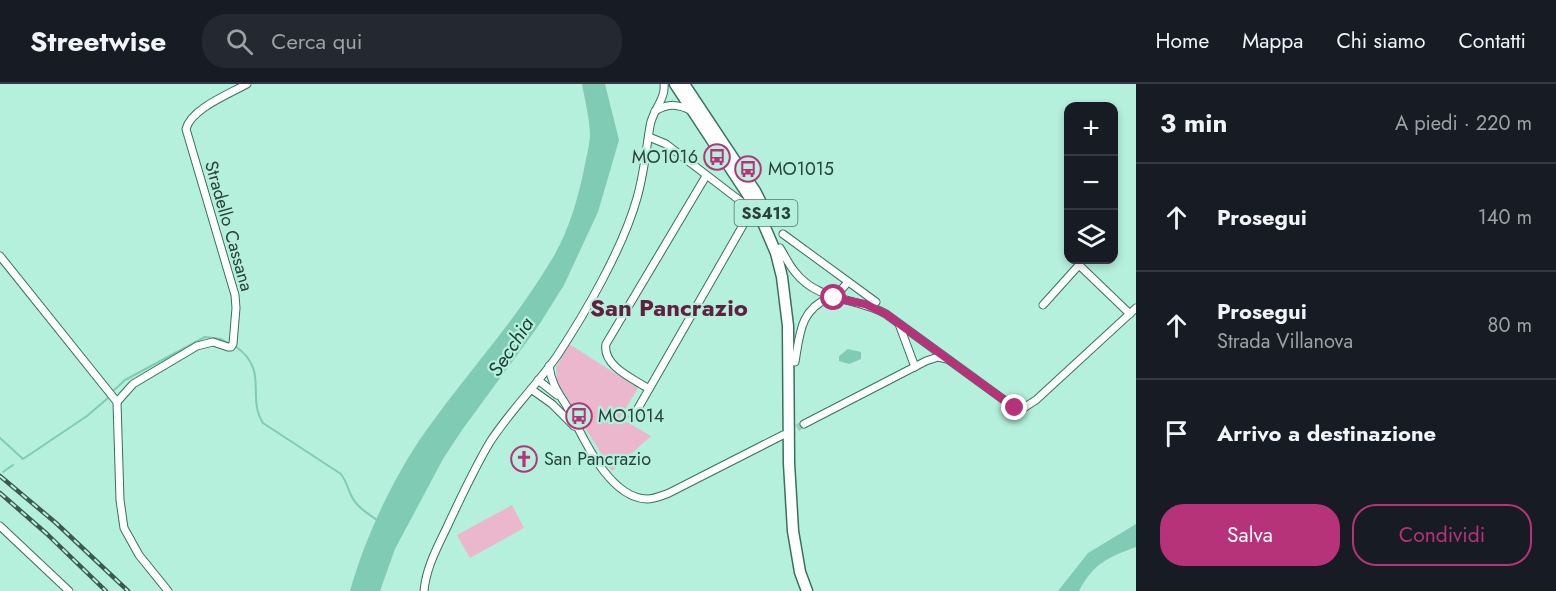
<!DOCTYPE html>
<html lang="it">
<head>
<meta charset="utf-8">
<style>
  :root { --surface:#171b24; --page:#242831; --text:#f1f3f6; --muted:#9ea1a6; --line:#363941; --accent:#b73379 }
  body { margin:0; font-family:Jost,sans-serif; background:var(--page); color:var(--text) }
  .controls { position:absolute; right:18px; top:18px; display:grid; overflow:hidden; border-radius:12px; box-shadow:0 3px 9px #0003 }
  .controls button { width:54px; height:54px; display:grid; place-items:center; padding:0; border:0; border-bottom:2px solid var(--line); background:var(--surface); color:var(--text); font:30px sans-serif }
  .stop { position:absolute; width:18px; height:18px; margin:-14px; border:4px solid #b73379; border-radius:50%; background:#fff }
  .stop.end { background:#b73379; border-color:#fff; box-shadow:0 2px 6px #0008 }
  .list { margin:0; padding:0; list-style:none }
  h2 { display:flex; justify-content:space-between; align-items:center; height:78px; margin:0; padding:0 24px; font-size:26px }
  h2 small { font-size:20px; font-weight:400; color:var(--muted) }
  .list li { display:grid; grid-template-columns:39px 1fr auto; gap:18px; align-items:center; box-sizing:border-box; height:108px; padding:0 24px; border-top:2px solid var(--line) }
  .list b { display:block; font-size:22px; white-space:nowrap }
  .list p { margin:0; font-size:20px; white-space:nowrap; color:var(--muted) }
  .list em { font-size:20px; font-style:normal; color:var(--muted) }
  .actions { display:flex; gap:12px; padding:18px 24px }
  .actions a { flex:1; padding:14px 0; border:2px solid var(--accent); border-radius:24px; text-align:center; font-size:21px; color:var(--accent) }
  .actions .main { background:var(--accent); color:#fff }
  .icon { flex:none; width:33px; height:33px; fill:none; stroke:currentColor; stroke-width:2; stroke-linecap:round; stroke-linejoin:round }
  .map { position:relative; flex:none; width:1136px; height:507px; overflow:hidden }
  header { display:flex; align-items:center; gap:36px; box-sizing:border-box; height:84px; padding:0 30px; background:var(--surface); border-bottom:2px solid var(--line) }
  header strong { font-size:28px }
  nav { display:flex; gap:33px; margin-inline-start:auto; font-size:21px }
  .search { width:420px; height:54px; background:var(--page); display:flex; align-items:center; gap:15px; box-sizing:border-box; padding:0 21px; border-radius:24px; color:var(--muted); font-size:22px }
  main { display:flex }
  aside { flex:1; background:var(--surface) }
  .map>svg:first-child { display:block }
  .green { fill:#eab7cc }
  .water { fill:#80cbb4 }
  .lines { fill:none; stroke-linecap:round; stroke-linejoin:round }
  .stream { stroke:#80cbb4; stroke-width:2 }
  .minor-tunnel { stroke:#99cdbc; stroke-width:7; stroke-dasharray:7 3.5; stroke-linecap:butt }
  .minor-casing { stroke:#387160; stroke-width:9 }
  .primary-casing { stroke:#387160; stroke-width:13 }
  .minor { stroke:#fff; stroke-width:7 }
  .primary { stroke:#fff; stroke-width:10 }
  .rail-casing { stroke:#3c5950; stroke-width:4.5 }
  .rail { stroke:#b5f0dc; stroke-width:2; stroke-dasharray:7; stroke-linecap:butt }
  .route { stroke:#b73379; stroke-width:8 }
  .labels { text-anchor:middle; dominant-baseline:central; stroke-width:4.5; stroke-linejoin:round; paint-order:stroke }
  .shield { fill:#b5f0dc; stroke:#54766b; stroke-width:1.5 }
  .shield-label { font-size:16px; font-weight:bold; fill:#2a423b }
  .poi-label { font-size:18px; fill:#2a423b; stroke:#b5f0dc; text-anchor:start }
  .street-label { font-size:18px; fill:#2a423b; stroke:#b5f0dc }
  .water-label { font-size:20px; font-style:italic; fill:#183b32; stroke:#b5f0dc }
  .district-label { font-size:24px; font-weight:bold; fill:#60203f; stroke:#b5f0dc }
</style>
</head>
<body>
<header>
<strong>Streetwise</strong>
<div class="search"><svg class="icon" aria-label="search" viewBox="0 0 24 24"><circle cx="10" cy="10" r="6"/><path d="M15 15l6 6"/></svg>Cerca qui</div>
<nav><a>Home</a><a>Mappa</a><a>Chi siamo</a><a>Contatti</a></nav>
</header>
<main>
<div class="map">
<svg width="1136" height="507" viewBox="0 0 1136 507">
  <rect width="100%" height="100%" fill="#b5f0dc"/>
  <!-- green -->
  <g class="green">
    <path d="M 569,260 L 638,304 L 620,334 L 651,352 L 612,387 L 557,298 L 556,284 Z"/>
    <path d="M 512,421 L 524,444 L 470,474 L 457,451 Z"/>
  </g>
  <!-- water -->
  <g class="water">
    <path d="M 582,0 L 605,0 L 619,56 L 598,128 L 564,201 L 539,241 L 462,346 L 443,375 L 395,465 L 380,507 L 350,507 C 365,454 392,396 423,351 C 465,291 515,238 552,175 C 568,149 578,115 584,85 C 586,74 590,61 590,49 C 589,32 585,16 582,0 Z"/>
    <path d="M 848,265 L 861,268 L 861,275 L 849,280 L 839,277 L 839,272 Z"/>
    <path d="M 1136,440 L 1136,463 C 1108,473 1093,480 1079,507 L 1058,507 L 1088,469 Z"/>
  </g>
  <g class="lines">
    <!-- stream -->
    <g class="stream">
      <path d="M 235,262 C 270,286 246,313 263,339 L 341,390 C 347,398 347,403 351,411 C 356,423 370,431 380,438"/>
      <path d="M 112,308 L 125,296 L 205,253 L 221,255 L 230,260"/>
      <path d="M 0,354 L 23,375 L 87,332 L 108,314"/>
      <path d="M 3,388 L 13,381"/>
    </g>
    <!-- minor-tunnel -->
    <path class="minor-tunnel" d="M 788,349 L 804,340"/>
    <!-- minor casing -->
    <g class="minor-casing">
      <g id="minor">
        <path d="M 655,27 C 669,19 678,20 692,27"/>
        <path d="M 783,150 L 876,218"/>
        <path d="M 780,164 C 785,172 789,181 795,188 C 818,218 856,213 886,230 L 1015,324 L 1022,325 L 1036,316 L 1136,224"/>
        <path d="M 0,172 L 117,318 L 120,416 L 124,444 L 139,471 L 168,507"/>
        <path d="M 834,214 L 848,198"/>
        <path d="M 1043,221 L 1079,181 L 1130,230"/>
        <path d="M 899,240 L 915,283"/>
        <path d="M 795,278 C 800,249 800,226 830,213"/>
        <path d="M 549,282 C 552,305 563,313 572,332 C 586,360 611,414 647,415 C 655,415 661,412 669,409 L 783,351"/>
        <path d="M 538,296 L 557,311"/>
        <path d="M 531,305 L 552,320 L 574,342"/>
        <path d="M 649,305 C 634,295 602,282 606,260 L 706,92"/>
        <path d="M 117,318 L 133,300 L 197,262 L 213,258 L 228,263 L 231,263 L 233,260 L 236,224 L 235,211 L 186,45 C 191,25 229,10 247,0"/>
        <path d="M 633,333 L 750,129 L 743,119 L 666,60 L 649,53"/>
        <path d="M 804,340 L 926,277 L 938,273 L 947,275"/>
        <path d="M 0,442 L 69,507"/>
        <path d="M 424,507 C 426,484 437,464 447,443 C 460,415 474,385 490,358 C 510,327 536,302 557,272 C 586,228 623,164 637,114 C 644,90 646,66 650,42 C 652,27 666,15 664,0"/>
      </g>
    </g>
    <!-- primary casing -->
    <g class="primary-casing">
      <g id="primary">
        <path d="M 675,0 L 748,111 L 761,134 L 776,169 L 782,193 L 788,242 L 789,379 L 793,447 L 800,488 L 807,507"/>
        <path d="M 684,0 L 755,107 L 769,135"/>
      </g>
    </g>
    <!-- minor -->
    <use href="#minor" class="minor"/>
    <!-- primary -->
    <use href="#primary" class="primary"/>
    <!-- rail casing -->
    <g class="rail-casing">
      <g id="rail">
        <path d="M 0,392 L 56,439 L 128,507"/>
        <path d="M 0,409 L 47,450 L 106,507"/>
      </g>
    </g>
    <!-- rail -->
    <use href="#rail" class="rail"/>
  </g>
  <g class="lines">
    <!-- route -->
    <path class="route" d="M 834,214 L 865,220 L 886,230 L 1015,324"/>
  </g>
  <!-- icons -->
  <defs>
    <g id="bus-ring" transform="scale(1.35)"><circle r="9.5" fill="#b5f0dc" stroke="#b73379" stroke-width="1.5"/><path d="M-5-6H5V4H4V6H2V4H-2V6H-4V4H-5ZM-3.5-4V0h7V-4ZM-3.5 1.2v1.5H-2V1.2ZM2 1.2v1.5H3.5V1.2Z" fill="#b73379"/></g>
    <g id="church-ring" transform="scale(1.35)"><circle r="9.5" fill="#b5f0dc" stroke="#b73379" stroke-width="1.5"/><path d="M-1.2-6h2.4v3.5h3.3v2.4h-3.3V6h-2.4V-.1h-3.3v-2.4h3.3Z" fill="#b73379"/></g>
  </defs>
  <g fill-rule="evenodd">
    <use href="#bus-ring" x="717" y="73"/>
    <use href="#bus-ring" x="748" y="85"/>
    <use href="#bus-ring" x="579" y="332"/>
    <use href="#church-ring" x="524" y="375"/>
  </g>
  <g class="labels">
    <!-- shield labels -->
    <rect class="shield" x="734.5" y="116" width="63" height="26" rx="4.5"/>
    <g class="shield-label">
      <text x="766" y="129">SS413</text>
    </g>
    <!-- poi labels -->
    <g class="poi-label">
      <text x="698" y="73" text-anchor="end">MO1016</text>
      <text x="768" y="85">MO1015</text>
      <text x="598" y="332">MO1014</text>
      <text x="544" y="375">San Pancrazio</text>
    </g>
    <!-- street labels -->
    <g class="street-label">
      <text transform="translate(229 142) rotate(74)">Stradello Cassana</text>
    </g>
    <!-- water labels -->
    <g class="water-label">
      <text transform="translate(511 263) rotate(-57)">Secchia</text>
    </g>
    <!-- district labels -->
    <g class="district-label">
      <text x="669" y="223">San Pancrazio</text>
    </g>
  </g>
</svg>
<div class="controls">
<button>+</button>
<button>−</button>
<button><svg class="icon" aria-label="layers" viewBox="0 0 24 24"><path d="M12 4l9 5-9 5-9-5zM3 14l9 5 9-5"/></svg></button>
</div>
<div class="stop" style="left:834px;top:214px"></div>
<div class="stop end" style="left:1015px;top:324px"></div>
</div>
<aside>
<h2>3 min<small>A piedi · 220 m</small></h2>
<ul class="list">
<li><svg class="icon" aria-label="ahead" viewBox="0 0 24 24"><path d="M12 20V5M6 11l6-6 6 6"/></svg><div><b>Prosegui</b></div><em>140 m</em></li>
<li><svg class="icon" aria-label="ahead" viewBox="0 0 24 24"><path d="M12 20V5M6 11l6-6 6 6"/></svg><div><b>Prosegui</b><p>Strada Villanova</p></div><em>80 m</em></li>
<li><svg class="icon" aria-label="arrive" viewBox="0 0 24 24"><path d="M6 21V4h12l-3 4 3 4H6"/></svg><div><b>Arrivo a destinazione</b></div></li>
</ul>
<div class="actions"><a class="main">Salva</a><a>Condividi</a></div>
</aside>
</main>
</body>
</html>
